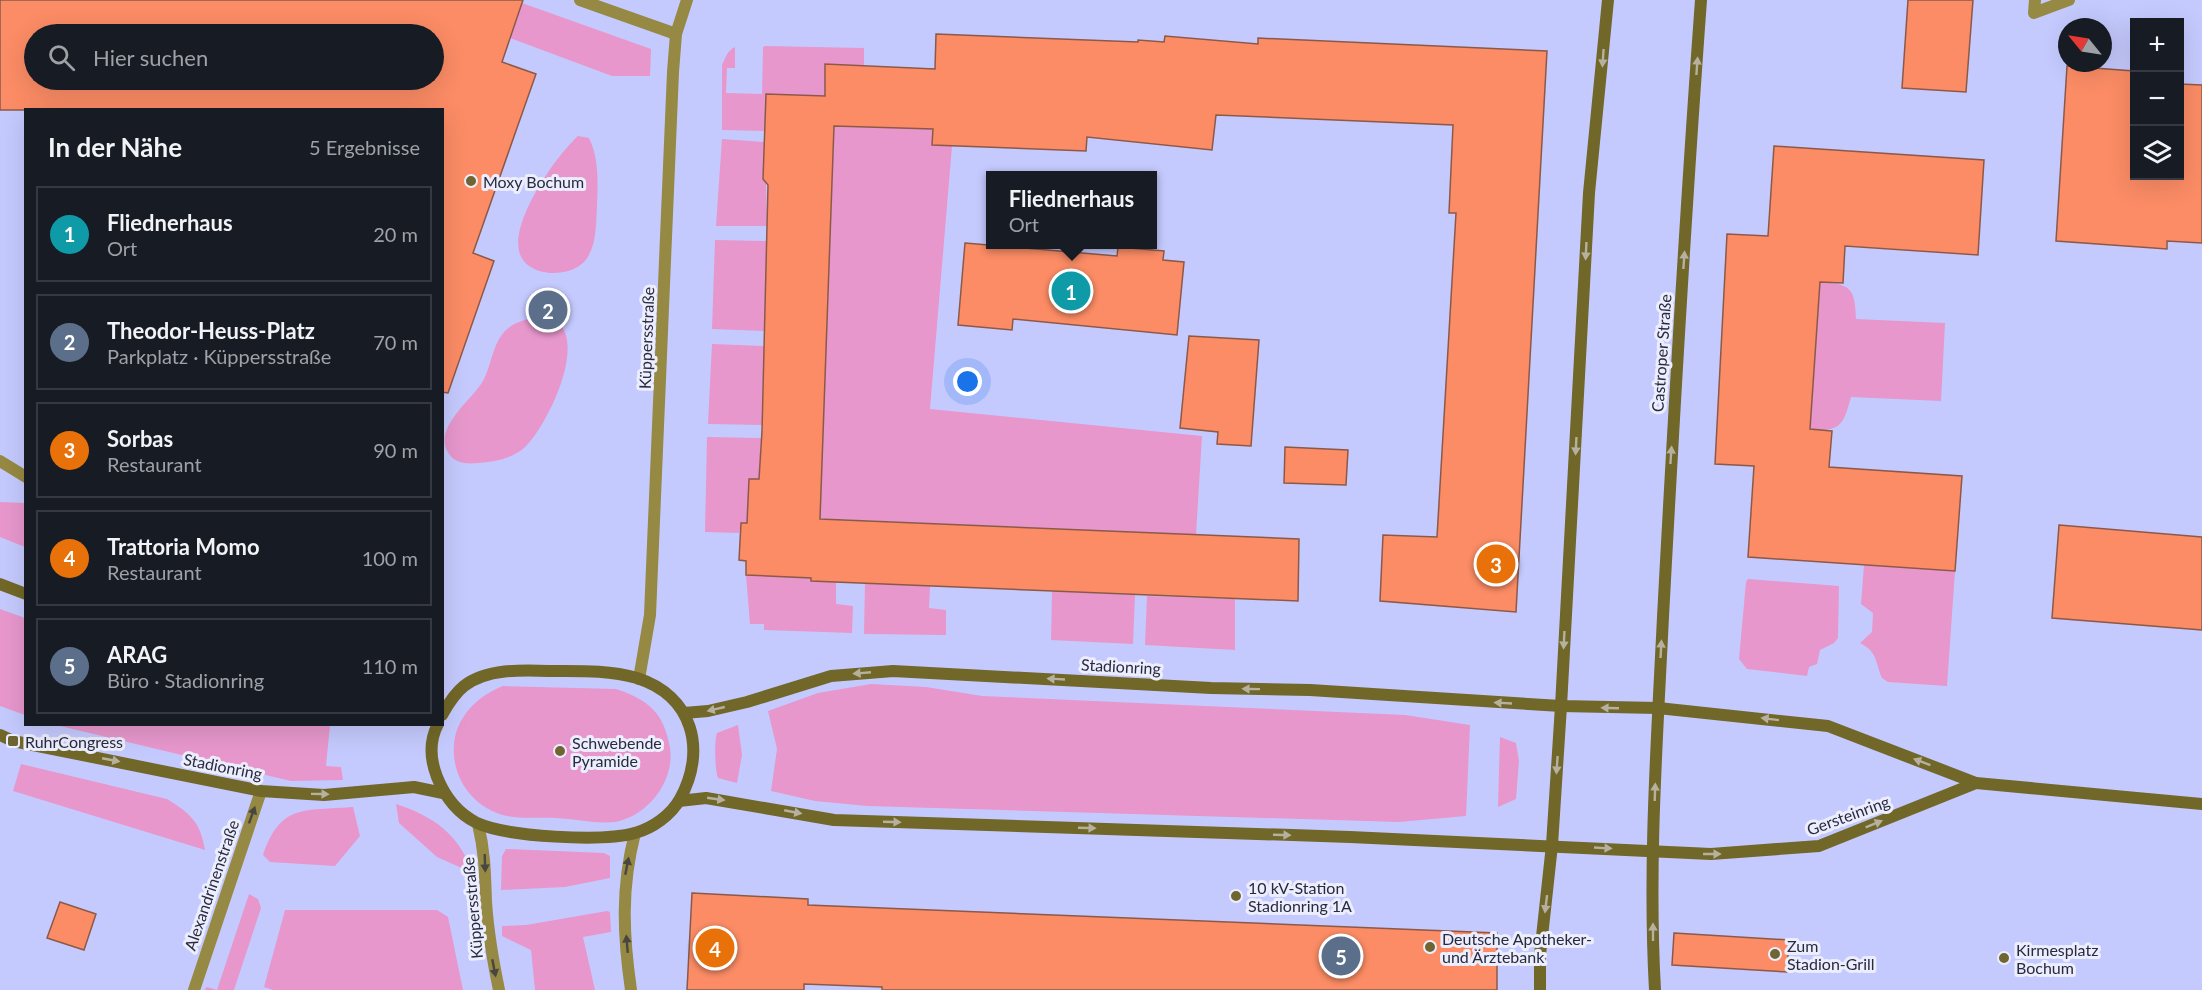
<!DOCTYPE html>
<html lang="de">
<head>
<meta charset="utf-8">
<style>
  :root { --surface:#171b24; --page:#20242c; --text:#f1f3f6; --muted:#9ea1a6; --line:#363941; --accent:#db2777 }
  body { margin:0; font-family:Lato,sans-serif; background:var(--page); color:var(--text) }
  .controls { position:absolute; right:18px; top:18px; display:grid; overflow:hidden; border-radius:0px; box-shadow:0 6px 24px #0002 }
  .controls button { width:54px; height:54px; display:grid; place-items:center; padding:0; border:0; border-bottom:2px solid var(--line); background:var(--surface); color:var(--text); font:30px sans-serif }
  .compass { position:absolute; left:2058px; top:18px; width:54px; height:54px; border-radius:50%; background:var(--surface); box-shadow:0 6px 24px #0002; rotate:300deg }
  .you { position:absolute; left:968px; top:382px; width:21px; height:21px; margin:-15px; border:4px solid #fff; border-radius:50%; background:#1a73e8; box-shadow:0 0 0 9px #1a73e833 }
  .badge { display:grid; place-items:center; width:39px; height:39px; border-radius:50%; background:var(--accent); color:#fff; font-size:20px; font-weight:700 }
  .pin { position:absolute; translate:-50% -50%; border:3px solid #fff; box-shadow:0 2px 6px #0006 }
  .popup { position:absolute; left:986px; top:171px; width:171px; height:78px; box-sizing:border-box; display:grid; place-content:center; border-radius:0px; background:var(--surface); filter:drop-shadow(0 2px 4px #0005); font-size:20px; white-space:nowrap; color:var(--muted) }
  .popup b { font-size:22px; color:var(--text) }
  .popup::after { content:''; position:absolute; left:50%; top:100%; margin-left:-12px; border:12px solid transparent; border-top-color:var(--surface) }
  .list { margin:0; padding:0; list-style:none }
  h2 { display:flex; justify-content:space-between; align-items:center; height:78px; margin:0; padding:0 24px; font-size:26px }
  h2 small { font-size:20px; font-weight:400; color:var(--muted) }
  .list li { display:grid; grid-template-columns:39px 1fr auto; gap:18px; align-items:center; box-sizing:border-box; height:96px; margin:0 12px 12px; padding:0 12px; border:2px solid var(--line); border-radius:0px }
  .list b { display:block; font-size:22px; white-space:nowrap }
  .list p { margin:0; font-size:20px; white-space:nowrap; color:var(--muted) }
  .list em { font-size:20px; font-style:normal; color:var(--muted) }
  .icon { flex:none; width:33px; height:33px; fill:none; stroke:currentColor; stroke-width:2; stroke-linecap:round; stroke-linejoin:round }
  .map { position:relative; flex:none; width:2202px; height:990px; overflow:hidden }
  .search { position:absolute; background:var(--surface); box-shadow:0 6px 24px #0002; left:24px; top:24px; width:420px; height:66px; display:flex; align-items:center; gap:15px; box-sizing:border-box; padding:0 21px; border-radius:33px; color:var(--muted); font-size:22px }
  .panel { position:absolute; background:var(--surface); box-shadow:0 6px 24px #0002; left:24px; top:108px; width:420px; height:618px; border-radius:0px }
  .map>svg:first-child { display:block }
  .green { fill:#e797cc }
  .building { fill:#fb8c65; stroke:#8c5948; stroke-width:1.5; fill-rule:evenodd }
  .lines { fill:none; stroke-linecap:round; stroke-linejoin:round }
  .lane { stroke:#958943; stroke-width:12 }
  .street { stroke:#958943; stroke-width:12 }
  .secondary { stroke:#716728; stroke-width:12 }
  .oneway { fill:#b5b19e }
  .oneway2 { fill:#494640 }
  .poi-dot { fill:#6e6532; stroke:#eceefe; stroke-width:2 }
  .labels { text-anchor:middle; dominant-baseline:central; stroke-width:6; stroke-linejoin:round; paint-order:stroke }
  .poi-label { font-size:16px; fill:#282a3e; stroke:#eceefe; text-anchor:start }
  .street-label { font-size:16px; fill:#282a3e; stroke:#eceefe }
</style>
</head>
<body>
<div class="map">
<svg width="2202" height="990" viewBox="0 0 2202 990">
  <rect width="100%" height="100%" fill="#c5cafe"/>
  <!-- green -->
  <g class="green">
    <path d="M 522,3 L 651,49 L 650,76 L 612,76 L 510,38 Z"/>
    <path d="M 765,46 L 864,48 L 864,66 L 825,64 L 825,96 L 766,94 L 765,131 L 722,130 L 722,65 C 726,57 727,51 735,47 L 735,68 L 727,68 L 726,93 L 762,94 L 763,47 Z"/>
    <path d="M 834,126 L 933,129 L 932,145 L 952,146 L 930,409 L 1202,436 L 1196,535 L 813,518 L 821,482 Z"/>
    <path d="M 578,136 L 589,138 C 599,158 598,183 597,205 C 596,223 597,248 584,262 C 567,279 525,277 519,251 C 512,219 556,156 578,136 Z"/>
    <path d="M 722,139 L 765,142 L 767,226 L 716,226 Z"/>
    <path d="M 715,240 L 767,241 L 765,331 L 712,329 Z"/>
    <path d="M 1820,282 C 1851,284 1855,288 1856,319 L 1945,323 L 1941,401 L 1851,397 C 1843,426 1841,431 1810,430 Z"/>
    <path d="M 543,316 C 597,324 549,424 525,447 C 514,458 494,462 478,463 C 468,464 456,464 449,454 C 431,429 472,400 483,381 C 492,364 492,345 505,331 C 515,321 530,318 543,316 Z"/>
    <path d="M 712,344 L 764,346 L 762,425 L 708,424 Z"/>
    <path d="M 707,437 L 761,438 L 759,479 L 747,523 L 741,523 L 739,533 L 705,532 Z"/>
    <path d="M 0,502 L 25,503 L 25,547 L 0,537 Z"/>
    <path d="M 1864,565 L 1955,571 L 1947,686 L 1888,682 L 1882,678 C 1875,662 1878,652 1860,643 L 1872,632 L 1873,613 L 1861,604 Z"/>
    <path d="M 746,575 L 811,578 L 811,581 L 836,582 L 836,604 L 853,606 L 852,633 L 764,630 L 764,624 L 750,624 Z"/>
    <path d="M 1748,579 L 1839,586 L 1838,638 L 1834,643 L 1820,650 L 1817,664 L 1809,667 L 1807,676 L 1747,669 L 1739,659 L 1746,582 Z"/>
    <path d="M 865,583 L 930,586 L 929,608 L 946,610 L 946,635 L 864,634 Z"/>
    <path d="M 1052,591 L 1135,595 L 1133,644 L 1051,640 Z"/>
    <path d="M 1147,596 L 1235,599 L 1235,650 L 1145,645 Z"/>
    <path d="M 0,609 L 25,618 L 25,715 L 0,706 Z"/>
    <path d="M 871,684 L 926,687 L 982,696 L 1405,715 L 1470,725 L 1466,816 L 1399,822 L 867,806 L 815,801 L 771,791 L 777,749 L 768,711 L 818,693 Z"/>
    <path d="M 503,686 L 616,689 C 649,700 664,713 670,748 C 675,781 648,816 615,822 C 597,824 575,819 556,818 C 540,817 522,819 507,816 C 470,808 448,772 455,737 C 461,712 480,695 503,686 Z"/>
    <path d="M 56,725 L 330,725 L 326,766 L 341,767 L 343,780 L 291,781 Z"/>
    <path d="M 738,725 L 742,755 L 737,783 L 718,778 C 715,772 714,740 717,733 Z"/>
    <path d="M 1500,737 L 1516,743 L 1519,761 L 1516,799 L 1498,807 Z"/>
    <path d="M 21,764 L 167,799 C 191,814 200,822 205,850 L 13,791 Z"/>
    <path d="M 396,804 C 435,817 458,834 473,873 L 437,857 L 399,823 Z"/>
    <path d="M 353,807 L 360,836 L 335,866 L 270,862 L 263,855 C 281,803 304,811 353,807 Z"/>
    <path d="M 506,849 L 604,853 L 610,856 L 610,878 L 565,887 L 501,890 L 502,856 Z"/>
    <path d="M 249,894 L 258,899 L 261,908 L 234,990 L 204,990 L 207,987 L 217,990 Z"/>
    <path d="M 285,910 L 437,910 L 448,917 L 463,990 L 273,990 L 264,987 Z"/>
    <path d="M 607,911 L 610,912 L 611,932 L 583,937 L 595,990 L 535,990 L 531,950 L 502,936 L 502,926 L 526,925 Z"/>
  </g>
  <!-- building -->
  <g class="building">
    <path d="M 0,0 L 523,0 L 502,62 L 536,74 L 473,253 L 494,261 L 448,393 L 442,392 L 442,110 L 0,110 ZM 34,34 L 434,34 L 434,80 L 34,80 Z"/>
    <path d="M 1908,0 L 1973,0 L 1966,92 L 1902,88 Z"/>
    <path d="M 936,34 L 1138,42 L 1138,40 L 1164,42 L 1165,36 L 1258,44 L 1258,38 L 1547,51 L 1516,612 L 1380,601 L 1383,535 L 1437,537 L 1456,213 L 1449,213 L 1453,125 L 1216,115 L 1212,150 L 1087,137 L 1086,151 L 932,145 L 933,129 L 834,126 L 820,519 L 1299,539 L 1298,601 L 811,581 L 811,578 L 746,575 L 746,561 L 739,560 L 741,523 L 747,523 L 749,479 L 759,479 L 762,431 L 768,185 L 763,179 L 766,94 L 825,96 L 825,64 L 935,69 Z"/>
    <path d="M 2067,66 L 2134,71 L 2134,176 L 2180,176 L 2180,84 L 2202,85 L 2202,243 L 2167,241 L 2167,249 L 2056,241 Z"/>
    <path d="M 1774,146 L 1984,160 L 1978,255 L 1845,246 L 1843,283 L 1820,282 L 1810,429 L 1832,431 L 1829,467 L 1962,476 L 1955,571 L 1748,557 L 1754,466 L 1715,464 L 1727,234 L 1768,236 Z"/>
    <path d="M 965,243 L 1117,256 L 1118,247 L 1164,251 L 1163,260 L 1184,262 L 1177,335 L 1013,319 L 1012,330 L 958,325 Z"/>
    <path d="M 1189,336 L 1259,340 L 1251,446 L 1217,444 L 1218,432 L 1180,428 Z"/>
    <path d="M 1285,447 L 1348,450 L 1346,485 L 1284,483 Z"/>
    <path d="M 2059,525 L 2202,537 L 2202,630 L 2052,618 Z"/>
    <path d="M 692,893 L 808,899 L 808,905 L 1497,933 L 1497,990 L 882,990 L 882,987 L 804,984 L 804,990 L 687,990 Z"/>
    <path d="M 60,902 L 96,914 L 84,950 L 47,938 Z"/>
    <path d="M 1674,933 L 1789,940 L 1787,972 L 1672,965 Z"/>
  </g>
  <g class="lines">
    <!-- lane -->
    <g class="lane">
      <path d="M 580,0 L 676,34"/>
      <path d="M 2035,0 L 2034,13 L 2069,0"/>
      <path d="M 0,461 L 26,477"/>
    </g>
    <!-- street -->
    <g class="street">
      <path d="M 639,679 L 650,615 L 673,72 L 676,34 L 687,0"/>
      <path d="M 478,824 C 485,853 485,873 486,902 C 488,932 493,961 499,990"/>
      <path d="M 194,990 L 261,791"/>
      <path d="M 631,990 C 623,935 621,887 635,833"/>
    </g>
    <!-- secondary -->
    <g class="secondary">
      <path d="M 0,584 L 26,594"/>
      <path d="M 684,713 L 708,711 L 747,702 L 831,676 L 893,671 L 1211,688 L 1310,690 L 1561,706 L 1658,708 L 1828,726 L 1976,783 L 2202,804"/>
      <path d="M 438,724 C 429,741 430,759 437,777 C 445,797 457,813 477,823 C 508,837 602,842 635,833 C 653,828 671,815 680,799 C 707,750 693,696 637,678 C 609,670 580,671 551,671 C 524,670 487,668 464,686 C 455,693 447,706 442,715"/>
      <path d="M 0,735 L 13,741 L 261,791 L 324,795 L 414,787 L 443,793"/>
      <path d="M 679,801 L 706,798 L 834,820 L 1350,837 L 1711,854 L 1819,846 L 1976,783"/>
      <path d="M 1540,990 L 1540,955 L 1552,845 L 1561,706 L 1589,193 L 1608,0"/>
      <path d="M 1655,990 C 1648,866 1657,741 1663,617 C 1674,411 1686,205 1701,0"/>
    </g>
  </g>
  <!-- one-way arrows -->
  <defs><path id="oneway-solid" d="M-6-.8H1V-3.2L6.5 0L1 3.2V.8H-6Z" transform="scale(1.5)"/></defs>
  <g class="oneway">
    <use href="#oneway-solid" transform="translate(1603 58) rotate(94)"/>
    <use href="#oneway-solid" transform="translate(1697 66) rotate(-86)"/>
    <use href="#oneway-solid" transform="translate(1586 251) rotate(93)"/>
    <use href="#oneway-solid" transform="translate(1684 260) rotate(-86)"/>
    <use href="#oneway-solid" transform="translate(1576 446) rotate(93)"/>
    <use href="#oneway-solid" transform="translate(1671 455) rotate(-86)"/>
    <use href="#oneway-solid" transform="translate(1564 640) rotate(93)"/>
    <use href="#oneway-solid" transform="translate(1661 649) rotate(-87)"/>
    <use href="#oneway-solid" transform="translate(862 673) rotate(175)"/>
    <use href="#oneway-solid" transform="translate(1056 679) rotate(-177)"/>
    <use href="#oneway-solid" transform="translate(1251 689) rotate(-179)"/>
    <use href="#oneway-solid" transform="translate(1503 703) rotate(-177)"/>
    <use href="#oneway-solid" transform="translate(1610 708) rotate(-178)"/>
    <use href="#oneway-solid" transform="translate(716 709) rotate(167)"/>
    <use href="#oneway-solid" transform="translate(1770 719) rotate(-173)"/>
    <use href="#oneway-solid" transform="translate(111 760) rotate(11)"/>
    <use href="#oneway-solid" transform="translate(1922 762) rotate(-159)"/>
    <use href="#oneway-solid" transform="translate(1557 765) rotate(94)"/>
    <use href="#oneway-solid" transform="translate(1655 792) rotate(-88)"/>
    <use href="#oneway-solid" transform="translate(320 794) rotate(1)"/>
    <use href="#oneway-solid" transform="translate(716 799) rotate(8)"/>
    <use href="#oneway-solid" transform="translate(793 812) rotate(11)"/>
    <use href="#oneway-solid" transform="translate(892 822) rotate(2)"/>
    <use href="#oneway-solid" transform="translate(1874 824) rotate(-22)"/>
    <use href="#oneway-solid" transform="translate(1087 828) rotate(2)"/>
    <use href="#oneway-solid" transform="translate(1282 835) rotate(2)"/>
    <use href="#oneway-solid" transform="translate(1603 848) rotate(3)"/>
    <use href="#oneway-solid" transform="translate(1712 854)"/>
    <use href="#oneway-solid" transform="translate(1546 904) rotate(97)"/>
    <use href="#oneway-solid" transform="translate(1653 932) rotate(-90)"/>
  </g>
  <g class="oneway2">
    <use href="#oneway-solid" transform="translate(252 815) rotate(-70)"/>
    <use href="#oneway-solid" transform="translate(485 863) rotate(88)"/>
    <use href="#oneway-solid" transform="translate(627 866) rotate(-79)"/>
    <use href="#oneway-solid" transform="translate(627 944) rotate(-95)"/>
    <use href="#oneway-solid" transform="translate(494 968) rotate(79)"/>
  </g>
  <!-- markers -->
  <g class="poi-dot">
    <circle cx="471" cy="181" r="6"/>
    <rect x="7" y="735" width="12" height="12" rx="3"/>
    <circle cx="560" cy="751" r="6"/>
    <circle cx="1236" cy="896" r="6"/>
    <circle cx="1430" cy="947" r="6"/>
    <circle cx="1775" cy="954" r="6"/>
    <circle cx="2004" cy="958" r="6"/>
  </g>
  <g class="labels">
    <!-- poi labels -->
    <g class="poi-label">
      <text x="483" y="181">Moxy Bochum</text>
      <text x="25" y="741">RuhrCongress</text>
      <text x="572" y="742">Schwebende<tspan x="572" dy="18">Pyramide</tspan></text>
      <text x="1248" y="887">10 kV-Station<tspan x="1248" dy="18">Stadionring 1A</tspan></text>
      <text x="1442" y="938">Deutsche Apotheker-<tspan x="1442" dy="18">und Ärztebank</tspan></text>
      <text x="1787" y="945">Zum<tspan x="1787" dy="18">Stadion-Grill</tspan></text>
      <text x="2016" y="949">Kirmesplatz<tspan x="2016" dy="18">Bochum</tspan></text>
    </g>
    <!-- street labels -->
    <g class="street-label">
      <text transform="translate(646 338) rotate(-88)">Küppersstraße</text>
      <text transform="translate(1661 353) rotate(-86)">Castroper Straße</text>
      <text transform="translate(1121 666) rotate(3)">Stadionring</text>
      <text transform="translate(223 766) rotate(11)">Stadionring</text>
      <text transform="translate(1848 815) rotate(-20)">Gersteinring</text>
      <text transform="translate(211 885) rotate(-71)">Alexandrinenstraße</text>
      <text transform="translate(472 908) rotate(-95)">Küppersstraße</text>
    </g>
  </g>
</svg>
<div class="controls">
<button>+</button>
<button>−</button>
<button><svg class="icon" aria-label="layers" viewBox="0 0 24 24"><path d="M12 4l9 5-9 5-9-5zM3 14l9 5 9-5"/></svg></button>
</div>
<svg class="compass" viewBox="-18 -18 36 36"><path d="M0-13l5 13h-10z" fill="#e53935"/><path d="M0 13l5-13h-10z" fill="#9ea1a6"/></svg>
<div class="you"></div>
<div class="pin badge" style="left:1071px;top:291px;background:#0f9aa8">1</div>
<div class="popup"><b>Fliednerhaus</b>Ort</div>
<div class="pin badge" style="left:548px;top:310px;background:#5c6f8a">2</div>
<div class="pin badge" style="left:1496px;top:564px;background:#e8710a">3</div>
<div class="pin badge" style="left:715px;top:948px;background:#e8710a">4</div>
<div class="pin badge" style="left:1341px;top:956px;background:#5c6f8a">5</div>
<div class="search"><svg class="icon" aria-label="search" viewBox="0 0 24 24"><circle cx="10" cy="10" r="6"/><path d="M15 15l6 6"/></svg>Hier suchen</div>
<section class="panel">
<h2>In der Nähe<small>5 Ergebnisse</small></h2>
<ul class="list">
<li><span class="badge" style="background:#0f9aa8">1</span><div><b>Fliednerhaus</b><p>Ort</p></div><em>20 m</em></li>
<li><span class="badge" style="background:#5c6f8a">2</span><div><b>Theodor-Heuss-Platz</b><p>Parkplatz · Küppersstraße</p></div><em>70 m</em></li>
<li><span class="badge" style="background:#e8710a">3</span><div><b>Sorbas</b><p>Restaurant</p></div><em>90 m</em></li>
<li><span class="badge" style="background:#e8710a">4</span><div><b>Trattoria Momo</b><p>Restaurant</p></div><em>100 m</em></li>
<li><span class="badge" style="background:#5c6f8a">5</span><div><b>ARAG</b><p>Büro · Stadionring</p></div><em>110 m</em></li>
</ul>
</section>
</div>
</body>
</html>
